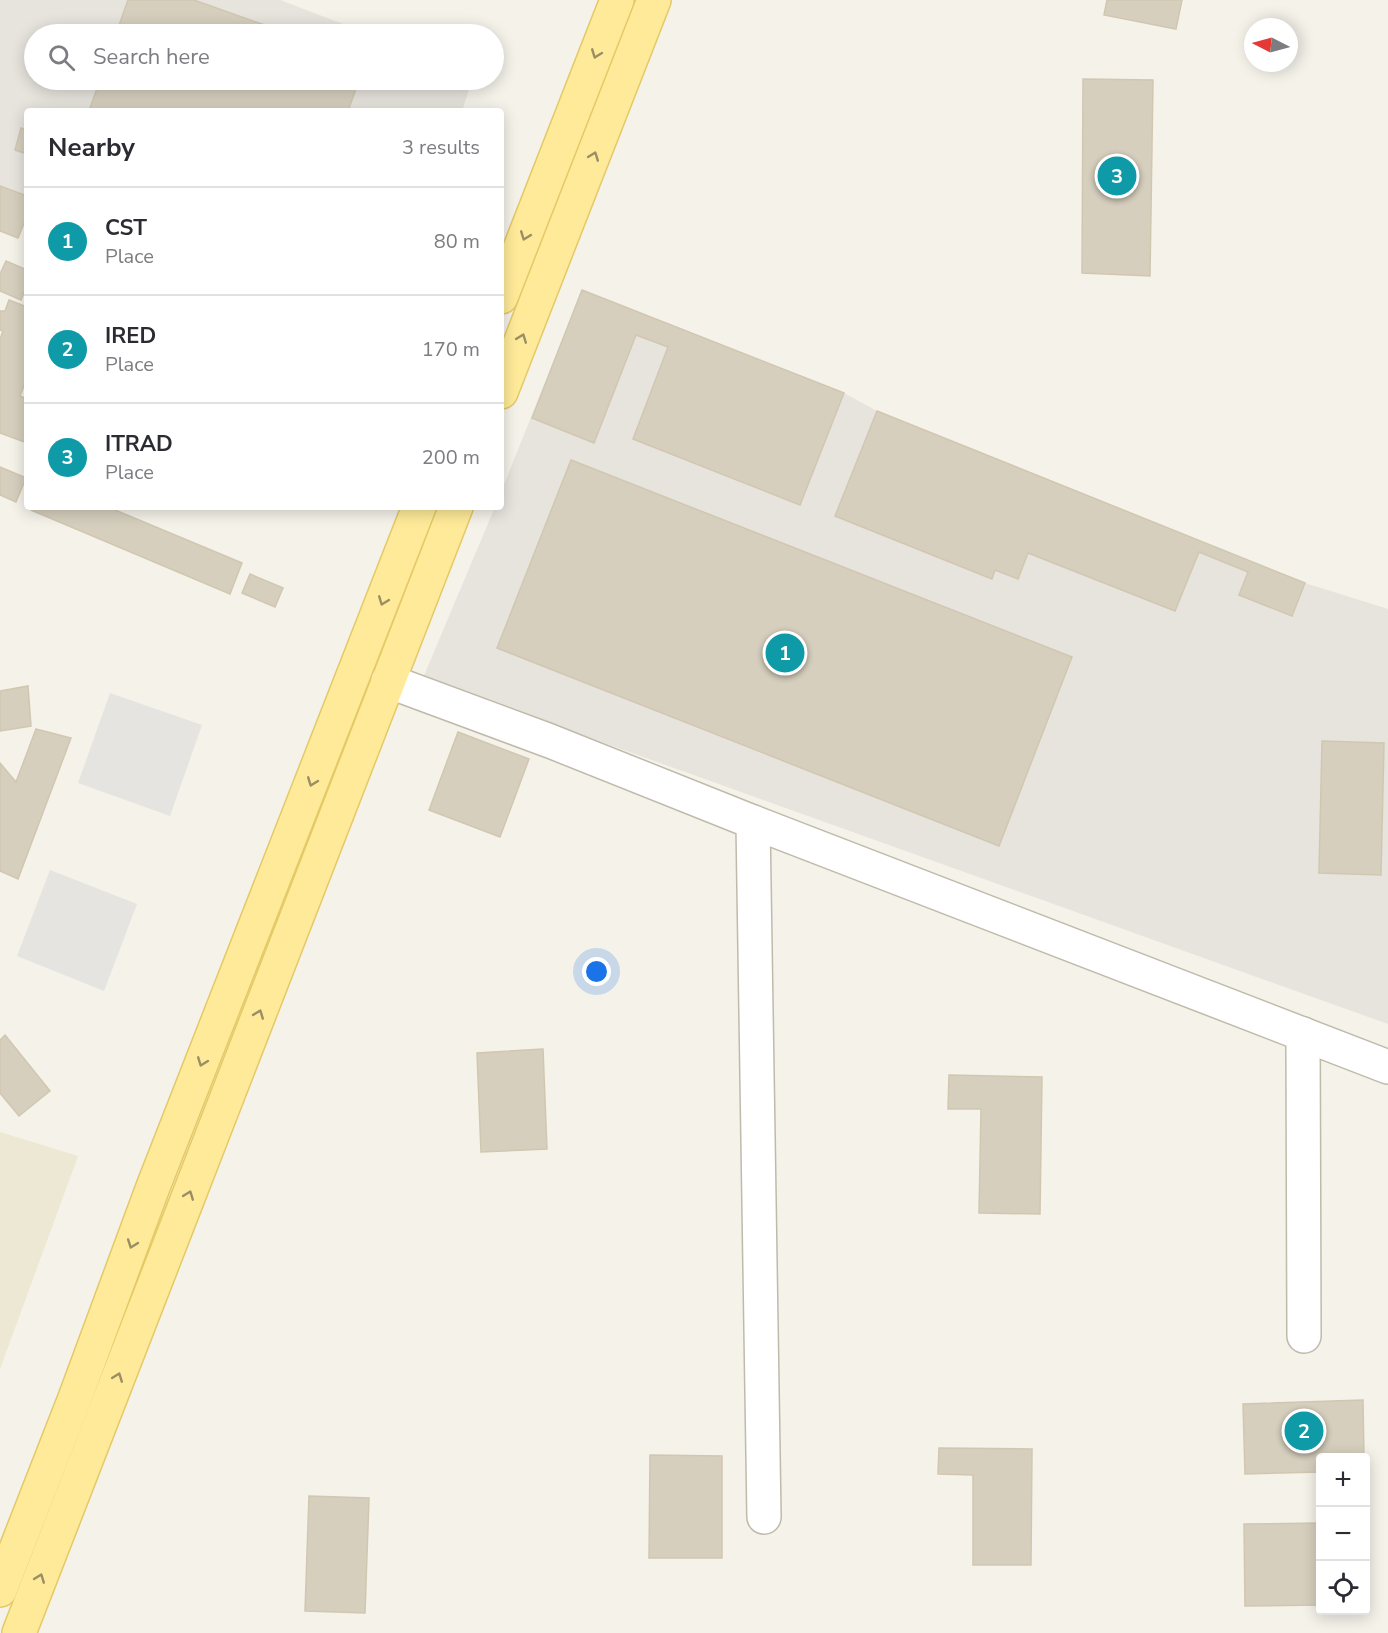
<!DOCTYPE html>
<html lang="en">
<head>
<meta charset="utf-8">
<style>
  :root { --surface:#fff; --page:#f2f2f3; --text:#2b2b33; --muted:#7c7c81; --line:#e1e1e2; --accent:#fa4f1a }
  body { margin:0; font-family:"Nunito Sans",sans-serif; background:var(--page); color:var(--text) }
  .controls { position:absolute; right:18px; bottom:18px; display:grid; overflow:hidden; border-radius:6px; box-shadow:0 3px 15px #0003 }
  .controls button { width:54px; height:54px; display:grid; place-items:center; padding:0; border:0; border-bottom:2px solid var(--line); background:var(--surface); color:var(--text); font:30px sans-serif }
  .compass { position:absolute; left:1244px; top:18px; width:54px; height:54px; border-radius:50%; background:var(--surface); box-shadow:0 3px 15px #0003; rotate:276deg }
  .you { position:absolute; left:597px; top:972px; width:21px; height:21px; margin:-15px; border:4px solid #fff; border-radius:50%; background:#1a73e8; box-shadow:0 0 0 9px #1a73e833 }
  .badge { display:grid; place-items:center; width:39px; height:39px; border-radius:50%; background:var(--accent); color:#fff; font-size:20px; font-weight:700 }
  .pin { position:absolute; translate:-50% -50%; border:3px solid #fff; box-shadow:0 2px 6px #0006 }
  .list { margin:0; padding:0; list-style:none }
  h2 { display:flex; justify-content:space-between; align-items:center; height:78px; margin:0; padding:0 24px; font-size:26px }
  h2 small { font-size:20px; font-weight:400; color:var(--muted) }
  .list li { display:grid; grid-template-columns:39px 1fr auto; gap:18px; align-items:center; box-sizing:border-box; height:108px; padding:0 24px; border-top:2px solid var(--line) }
  .list b { display:block; font-size:22px; white-space:nowrap }
  .list p { margin:0; font-size:20px; white-space:nowrap; color:var(--muted) }
  .list em { font-size:20px; font-style:normal; color:var(--muted) }
  .icon { flex:none; width:33px; height:33px; fill:none; stroke:currentColor; stroke-width:2; stroke-linecap:round; stroke-linejoin:round }
  .map { position:relative; flex:none; width:1388px; height:1633px; overflow:hidden }
  .search { position:absolute; background:var(--surface); box-shadow:0 3px 15px #0003; left:24px; top:24px; width:480px; height:66px; display:flex; align-items:center; gap:15px; box-sizing:border-box; padding:0 21px; border-radius:33px; color:var(--muted); font-size:22px }
  .panel { position:absolute; background:var(--surface); box-shadow:0 3px 15px #0003; left:24px; top:108px; width:480px; height:402px; border-radius:6px }
  .map>svg:first-child { display:block }
  .industrial { fill:#e7e3dd }
  .education { fill:#ede8d3 }
  .parking { fill:#e6e4e0 }
  .building { fill:#d6cfbe; stroke:#d1c7b1; stroke-width:1.5 }
  .lines { fill:none; stroke-linecap:round; stroke-linejoin:round }
  .minor-casing { stroke:#c0baab; stroke-width:36 }
  .major-casing { stroke:#e4c967; stroke-width:36 }
  .minor { stroke:#fff; stroke-width:33 }
  .major { stroke:#feea98; stroke-width:33 }
  .oneway { stroke:#9a8e63 }
</style>
</head>
<body>
<div class="map">
<svg width="1388" height="1633" viewBox="0 0 1388 1633">
  <rect width="100%" height="100%" fill="#f4f2e9"/>
  <!-- industrial -->
  <g class="industrial">
    <path d="M 0,0 L 280,0 L 369,34 L 34,34 L 34,80 L 472,80 L 462,111 L 27,111 L 27,199 L 0,189 Z"/>
    <path d="M 582,290 L 844,393 L 877,411 L 1305,583 L 1388,609 L 1388,1024 L 423,678 L 495,507 L 501,507 L 501,492 Z"/>
  </g>
  <!-- education -->
  <path class="education" d="M 0,1132 L 78,1156 L 0,1369 Z"/>
  <!-- parking -->
  <g class="parking">
    <path d="M 110,693 L 202,725 L 170,816 L 78,783 Z"/>
    <path d="M 50,870 L 137,904 L 104,991 L 17,956 Z"/>
  </g>
  <!-- building -->
  <g class="building">
    <path d="M 128,0 L 194,0 L 290,34 L 116,34 Z"/>
    <path d="M 1107,0 L 1182,0 L 1176,29 L 1104,15 Z"/>
    <path d="M 1083,79 L 1153,80 L 1150,276 L 1082,273 Z"/>
    <path d="M 100,80 L 359,80 L 348,111 L 89,111 Z"/>
    <path d="M 21,128 L 27,130 L 27,154 L 15,150 Z"/>
    <path d="M 0,186 L 27,196 L 27,216 L 18,238 L 0,231 Z"/>
    <path d="M 6,261 L 27,270 L 27,285 L 21,300 L 0,291 L 0,274 Z"/>
    <path d="M 582,290 L 844,393 L 800,505 L 633,439 L 668,347 L 636,335 L 594,443 L 532,418 Z"/>
    <path d="M 9,300 L 27,307 L 27,378 L 20,396 L 27,399 L 27,443 L 0,433 L 0,339 L 3,331 L 0,330 L 0,311 L 5,311 Z"/>
    <path d="M 877,411 L 1305,583 L 1292,616 L 1239,595 L 1248,572 L 1199,552 L 1175,611 L 1028,553 L 1018,579 L 995,570 L 992,579 L 835,516 Z"/>
    <path d="M 571,460 L 1072,657 L 999,846 L 497,648 Z"/>
    <path d="M 0,467 L 26,478 L 16,502 L 0,495 Z"/>
    <path d="M 32,507 L 108,507 L 242,563 L 230,594 L 31,510 Z"/>
    <path d="M 250,574 L 283,588 L 275,607 L 242,593 Z"/>
    <path d="M 28,686 L 31,726 L 0,731 L 0,691 Z"/>
    <path d="M 36,729 L 71,738 L 18,879 L 0,871 L 0,763 L 16,782 Z"/>
    <path d="M 458,732 L 529,759 L 500,837 L 429,810 Z"/>
    <path d="M 1322,741 L 1384,743 L 1381,875 L 1319,873 Z"/>
    <path d="M 5,1035 L 50,1091 L 19,1116 L 0,1093 L 0,1040 Z"/>
    <path d="M 543,1049 L 547,1149 L 481,1152 L 477,1053 Z"/>
    <path d="M 949,1075 L 1042,1077 L 1040,1214 L 979,1213 L 981,1109 L 948,1109 Z"/>
    <path d="M 1363,1400 L 1364,1458 L 1320,1458 L 1320,1472 L 1245,1474 L 1243,1404 Z"/>
    <path d="M 939,1448 L 1032,1449 L 1031,1565 L 973,1565 L 973,1475 L 938,1474 Z"/>
    <path d="M 650,1455 L 722,1456 L 722,1558 L 649,1558 Z"/>
    <path d="M 309,1496 L 369,1498 L 365,1613 L 305,1611 Z"/>
    <path d="M 1320,1523 L 1320,1605 L 1245,1606 L 1244,1524 Z"/>
  </g>
  <g class="lines">
    <!-- minor casing -->
    <g class="minor-casing">
      <g id="minor">
        <path d="M 388,681 L 550,741 L 753,822 L 764,1517"/>
        <path d="M 753,822 L 1388,1067"/>
        <path d="M 1303,1034 L 1304,1336"/>
      </g>
    </g>
    <!-- major casing -->
    <g class="major-casing">
      <g id="major">
        <path d="M 501,297 L 617,0"/>
        <path d="M 501,392 L 654,0"/>
        <path d="M 0,1590 L 75,1398 L 153,1187 L 419,507"/>
        <path d="M 19,1633 L 456,507"/>
      </g>
    </g>
    <!-- minor -->
    <use href="#minor" class="minor"/>
    <!-- major -->
    <use href="#major" class="major"/>
  </g>
  <!-- one-way arrows -->
  <defs><path id="oneway-chevron" d="M-2-3.5L2.5 0L-2 3.5" fill="none" stroke-width="1.6" stroke-linecap="round" stroke-linejoin="round" transform="scale(1.5)"/></defs>
  <g class="oneway">
    <use href="#oneway-chevron" transform="translate(596 54) rotate(111)"/>
    <use href="#oneway-chevron" transform="translate(594 156) rotate(-69)"/>
    <use href="#oneway-chevron" transform="translate(525 236) rotate(111)"/>
    <use href="#oneway-chevron" transform="translate(522 338) rotate(-69)"/>
    <use href="#oneway-chevron" transform="translate(383 601) rotate(111)"/>
    <use href="#oneway-chevron" transform="translate(312 782) rotate(111)"/>
    <use href="#oneway-chevron" transform="translate(259 1014) rotate(-69)"/>
    <use href="#oneway-chevron" transform="translate(202 1062) rotate(111)"/>
    <use href="#oneway-chevron" transform="translate(189 1195) rotate(-69)"/>
    <use href="#oneway-chevron" transform="translate(132 1244) rotate(110)"/>
    <use href="#oneway-chevron" transform="translate(118 1377) rotate(-69)"/>
    <use href="#oneway-chevron" transform="translate(40 1578) rotate(-69)"/>
  </g>
</svg>
<div class="controls">
<button>+</button>
<button>−</button>
<button><svg class="icon" aria-label="locate" viewBox="0 0 24 24"><circle cx="12" cy="12" r="6"/><path d="M12 2v4M12 18v4M2 12h4M18 12h4"/></svg></button>
</div>
<svg class="compass" viewBox="-18 -18 36 36"><path d="M0-13l5 13h-10z" fill="#e53935"/><path d="M0 13l5-13h-10z" fill="#7c7c81"/></svg>
<div class="you"></div>
<div class="pin badge" style="left:785px;top:653px;background:#0f9aa8">1</div>
<div class="pin badge" style="left:1304px;top:1431px;background:#0f9aa8">2</div>
<div class="pin badge" style="left:1117px;top:176px;background:#0f9aa8">3</div>
<div class="search"><svg class="icon" aria-label="search" viewBox="0 0 24 24"><circle cx="10" cy="10" r="6"/><path d="M15 15l6 6"/></svg>Search here</div>
<section class="panel">
<h2>Nearby<small>3 results</small></h2>
<ul class="list">
<li><span class="badge" style="background:#0f9aa8">1</span><div><b>CST</b><p>Place</p></div><em>80 m</em></li>
<li><span class="badge" style="background:#0f9aa8">2</span><div><b>IRED</b><p>Place</p></div><em>170 m</em></li>
<li><span class="badge" style="background:#0f9aa8">3</span><div><b>ITRAD</b><p>Place</p></div><em>200 m</em></li>
</ul>
</section>
</div>
</body>
</html>
